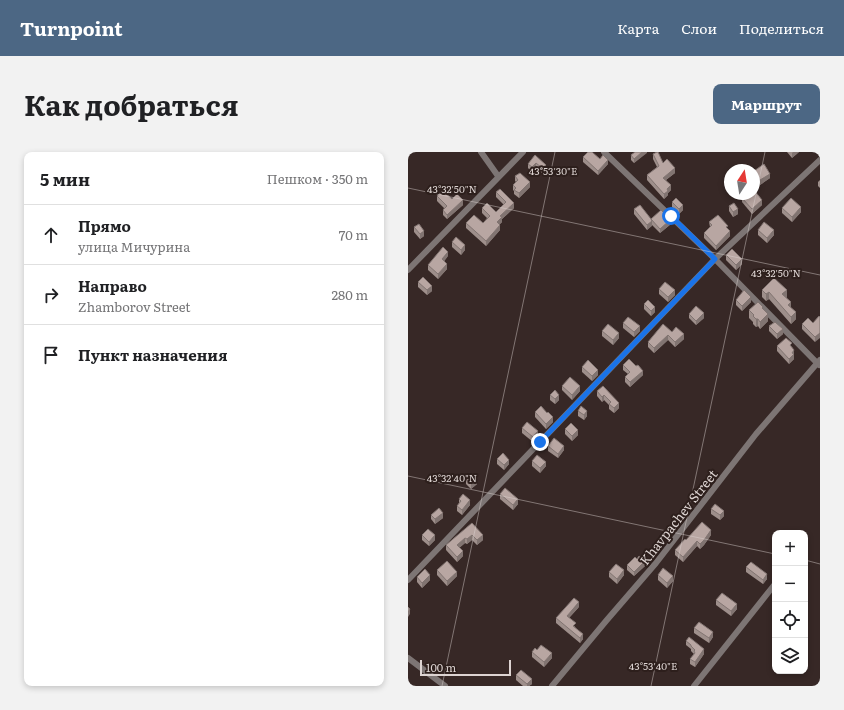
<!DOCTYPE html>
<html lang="ru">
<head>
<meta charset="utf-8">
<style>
  :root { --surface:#fff; --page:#f2f2f2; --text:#202124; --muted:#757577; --line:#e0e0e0; --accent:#4c6784 }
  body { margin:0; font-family:Literata,serif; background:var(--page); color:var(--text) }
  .controls { position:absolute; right:12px; bottom:12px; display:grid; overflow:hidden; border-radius:8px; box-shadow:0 2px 6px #0003 }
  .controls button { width:36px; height:36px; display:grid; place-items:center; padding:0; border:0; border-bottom:1px solid var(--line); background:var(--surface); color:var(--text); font:20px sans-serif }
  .compass { position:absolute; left:316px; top:12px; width:36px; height:36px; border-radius:50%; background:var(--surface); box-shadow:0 2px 6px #0003; rotate:12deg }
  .scale { position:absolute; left:12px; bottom:10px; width:91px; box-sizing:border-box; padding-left:4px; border:2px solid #ddd4d2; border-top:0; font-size:11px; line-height:14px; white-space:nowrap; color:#ddd4d2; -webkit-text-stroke:3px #2d1f1c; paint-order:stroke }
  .stop { position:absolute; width:12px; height:12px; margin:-9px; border:3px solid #1a73e8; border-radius:50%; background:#fff }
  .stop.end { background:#1a73e8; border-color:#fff; box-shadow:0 1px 4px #0008 }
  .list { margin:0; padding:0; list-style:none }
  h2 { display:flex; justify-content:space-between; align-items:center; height:52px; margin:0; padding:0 16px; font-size:17px }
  h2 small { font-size:13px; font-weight:400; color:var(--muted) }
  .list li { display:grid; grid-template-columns:26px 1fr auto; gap:12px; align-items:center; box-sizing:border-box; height:60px; padding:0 16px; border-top:1px solid var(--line) }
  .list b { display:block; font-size:15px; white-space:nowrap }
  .list p { margin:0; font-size:13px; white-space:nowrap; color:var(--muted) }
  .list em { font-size:13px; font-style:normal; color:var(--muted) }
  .icon { flex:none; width:22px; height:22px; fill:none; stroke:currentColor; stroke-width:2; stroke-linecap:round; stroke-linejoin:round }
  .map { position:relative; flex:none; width:412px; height:534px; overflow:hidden; border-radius:8px }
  header { display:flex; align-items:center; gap:24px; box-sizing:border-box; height:56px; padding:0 20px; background:var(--accent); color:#fff }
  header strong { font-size:19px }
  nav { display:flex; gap:22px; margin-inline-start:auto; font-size:14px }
  .intro { display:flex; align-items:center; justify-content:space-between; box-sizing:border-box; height:96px; padding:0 24px }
  h1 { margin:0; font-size:28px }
  .button { padding:10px 18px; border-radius:8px; background:var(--accent); color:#fff; font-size:14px; font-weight:700 }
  main { display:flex; gap:24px; padding:0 24px }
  aside { flex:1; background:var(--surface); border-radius:8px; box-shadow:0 2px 6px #0003 }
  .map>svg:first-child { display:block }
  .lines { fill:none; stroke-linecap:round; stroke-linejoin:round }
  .street { stroke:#7d7574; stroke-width:6 }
  .wall { fill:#9e8f8b }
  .shaded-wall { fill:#817471 }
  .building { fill:#b8a6a2; stroke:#817471 }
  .route { stroke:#1a73e8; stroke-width:5 }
  .ticks { fill:none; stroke:#ddd4d2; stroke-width:1; stroke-opacity:0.45 }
  .labels { text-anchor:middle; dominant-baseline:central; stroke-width:4; stroke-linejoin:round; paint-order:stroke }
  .street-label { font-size:13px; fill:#ddd4d2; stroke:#2d1f1c }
  .ticks-label { font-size:10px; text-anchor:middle; fill:#ddd4d2; stroke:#2d1f1c; stroke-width:4; stroke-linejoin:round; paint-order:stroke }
</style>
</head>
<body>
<header>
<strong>Turnpoint</strong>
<nav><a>Карта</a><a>Слои</a><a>Поделиться</a></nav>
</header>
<div class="intro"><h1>Как добраться</h1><a class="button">Маршрут</a></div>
<main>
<aside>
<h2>5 мин<small>Пешком · 350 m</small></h2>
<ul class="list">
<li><svg class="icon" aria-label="ahead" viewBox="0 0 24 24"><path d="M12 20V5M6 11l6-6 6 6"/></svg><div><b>Прямо</b><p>улица Мичурина</p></div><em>70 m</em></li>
<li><svg class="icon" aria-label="right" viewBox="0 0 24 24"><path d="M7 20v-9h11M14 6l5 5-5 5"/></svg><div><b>Направо</b><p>Zhamborov Street</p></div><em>280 m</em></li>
<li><svg class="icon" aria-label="arrive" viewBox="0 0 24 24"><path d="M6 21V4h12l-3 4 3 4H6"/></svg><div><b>Пункт назначения</b></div></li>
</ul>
</aside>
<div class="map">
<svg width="412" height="534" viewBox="0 0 412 534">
  <rect width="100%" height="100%" fill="#372826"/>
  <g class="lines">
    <!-- street -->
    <g class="street">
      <path d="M 73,0 L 90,24"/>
      <path d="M 196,0 L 307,107 L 411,213"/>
      <path d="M 0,118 L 115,0"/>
      <path d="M 0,428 L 307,107 L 412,8"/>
      <path d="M 0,506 L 37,534"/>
      <path d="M 144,534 L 198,469 L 248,411 L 348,282 L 412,208"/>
      <path d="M 286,534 L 367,432"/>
    </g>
  </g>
  <!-- wall -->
  <g class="wall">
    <path d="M 239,0 L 226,11 L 223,8 L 223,3 Z"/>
    <path d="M 379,0 L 391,0 L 384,6 Z"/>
    <path d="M 245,2 L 267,21 L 258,28 L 263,38 L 260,41 L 260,43 L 256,47 L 239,28 L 239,23 L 249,15 L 245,7 Z"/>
    <path d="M 127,3 L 138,17 L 134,21 L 128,16 L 124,20 L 120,16 L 120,12 Z"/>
    <path d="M 175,5 L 192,7 L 200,12 L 190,23 L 175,10 Z"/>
    <path d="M 346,19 L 362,26 L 352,33 L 346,25 Z"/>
    <path d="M 107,24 L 122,35 L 111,46 L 106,42 L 106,39 L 105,38 L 105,33 L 108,30 L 107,29 Z"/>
    <path d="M 412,28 L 412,36 L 410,34 L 410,30 Z"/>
    <path d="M 88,40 L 106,56 L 94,67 L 94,70 L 92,72 L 92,78 L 78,94 L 58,76 L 58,71 L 75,71 L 79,66 L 74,61 L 74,56 L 88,60 L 96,53 L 88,45 Z"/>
    <path d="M 29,44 L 44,47 L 55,53 L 39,67 L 35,63 L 35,58 L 36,56 L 29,49 Z"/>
    <path d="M 334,46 L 354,53 L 344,62 L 334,50 Z"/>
    <path d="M 264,50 L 275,58 L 271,62 L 264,55 Z"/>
    <path d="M 321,54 L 330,62 L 325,65 L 321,59 Z"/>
    <path d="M 374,56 L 393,60 L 384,70 L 374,61 Z"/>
    <path d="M 226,57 L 243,67 L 263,72 L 252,81 L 244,73 L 239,78 L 226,62 Z"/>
    <path d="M 301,70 L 320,77 L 322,84 L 308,98 L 296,86 L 296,81 L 302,75 Z"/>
    <path d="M 6,75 L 16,84 L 12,87 L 6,80 Z"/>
    <path d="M 350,78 L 366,83 L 359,91 L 350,83 Z"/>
    <path d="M 44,90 L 57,98 L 53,103 L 44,95 Z"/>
    <path d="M 318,103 L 334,112 L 328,118 L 318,108 Z"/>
    <path d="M 40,104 L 36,109 L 39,117 L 30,127 L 20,118 L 20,113 Z"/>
    <path d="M 10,130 L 24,139 L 19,143 L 10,135 Z"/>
    <path d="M 251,137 L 267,143 L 260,150 L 251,142 Z"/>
    <path d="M 354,138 L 379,145 L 378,146 L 383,156 L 388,167 L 383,172 L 361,147 L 358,149 L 354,145 Z"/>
    <path d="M 328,148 L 343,150 L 334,159 L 328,153 Z"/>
    <path d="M 236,152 L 247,160 L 243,164 L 236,157 Z"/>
    <path d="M 355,157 L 360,169 L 352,177 L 350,174 L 348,175 L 345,172 L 345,170 L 341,166 L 341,158 Z"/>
    <path d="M 281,162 L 296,166 L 288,173 L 281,166 Z"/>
    <path d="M 412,165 L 407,190 L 394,177 L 394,172 L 405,171 Z"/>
    <path d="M 215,171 L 232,179 L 226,185 L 215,176 Z"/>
    <path d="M 361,174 L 375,182 L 369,187 L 361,179 Z"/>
    <path d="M 194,179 L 211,186 L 205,193 L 194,184 Z"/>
    <path d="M 264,180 L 276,187 L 267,195 L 260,188 L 246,201 L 240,195 L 240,190 Z"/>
    <path d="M 369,194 L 384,195 L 386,203 L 386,207 L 381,212 L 369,199 Z"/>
    <path d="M 215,213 L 235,223 L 222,235 L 217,230 L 217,225 L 220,222 L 215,218 Z"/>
    <path d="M 174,215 L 190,223 L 184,229 L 174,220 Z"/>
    <path d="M 154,234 L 172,239 L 164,248 L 154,238 Z"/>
    <path d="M 189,239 L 211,251 L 211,256 L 206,261 L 201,257 L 201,253 L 196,248 L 194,250 L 189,244 Z"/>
    <path d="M 142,243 L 151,248 L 147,252 L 142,248 Z"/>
    <path d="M 170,259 L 179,264 L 176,268 L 170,264 Z"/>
    <path d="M 127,260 L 145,270 L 138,277 L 127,265 Z"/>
    <path d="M 114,276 L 130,284 L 125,290 L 114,281 Z"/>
    <path d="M 157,277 L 170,283 L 164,289 L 157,282 Z"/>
    <path d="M 140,294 L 156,298 L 150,306 L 140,299 Z"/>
    <path d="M 89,307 L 101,312 L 96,318 L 89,312 Z"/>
    <path d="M 124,309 L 138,314 L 132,321 L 124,314 Z"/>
    <path d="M 58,327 L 69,332 L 63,337 L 58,332 Z"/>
    <path d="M 92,342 L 110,352 L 105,358 L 92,347 Z"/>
    <path d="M 51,347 L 62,353 L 54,363 L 49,359 L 49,354 L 51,351 Z"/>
    <path d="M 303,357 L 316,364 L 312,368 L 303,362 Z"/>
    <path d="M 23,363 L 35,366 L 27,372 L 23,367 Z"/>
    <path d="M 64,371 L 75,388 L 69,393 L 64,388 L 59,392 L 57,391 L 51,396 L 55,404 L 49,410 L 38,398 L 38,393 Z"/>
    <path d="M 14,383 L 27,388 L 21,394 L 14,388 Z"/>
    <path d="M 303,383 L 296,393 L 292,397 L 289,394 L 275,410 L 267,403 L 267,398 L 278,388 Z"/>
    <path d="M 219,413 L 237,414 L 226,424 L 219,418 Z"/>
    <path d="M 338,415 L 359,427 L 355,432 L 338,420 Z"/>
    <path d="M 29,418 L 49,424 L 39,434 L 29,423 Z"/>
    <path d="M 201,420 L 216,423 L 209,432 L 201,425 Z"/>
    <path d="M 250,423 L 265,429 L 259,436 L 250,428 Z"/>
    <path d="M 9,425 L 22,428 L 14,436 L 9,430 Z"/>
    <path d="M 308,448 L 329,457 L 323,464 L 308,453 Z"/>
    <path d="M 171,455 L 161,466 L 175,487 L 172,491 L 148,471 L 148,466 Z"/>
    <path d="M 286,476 L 305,485 L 301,491 L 286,481 Z"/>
    <path d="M 278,489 L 296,502 L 287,515 L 282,512 L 282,507 L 286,502 L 283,499 L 283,497 L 278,493 Z"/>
    <path d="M 129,498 L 144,506 L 136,515 L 124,505 L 124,500 Z"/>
    <path d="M 108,523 L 124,532 L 121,534 L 115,534 L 108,528 Z"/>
  </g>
  <!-- shaded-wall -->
  <g class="shaded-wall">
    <path d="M 234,0 L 239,0 L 239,1 L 226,11 L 226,7 Z"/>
    <path d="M 385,0 L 391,0 L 384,6 L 384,1 Z"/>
    <path d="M 200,8 L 200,12 L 190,23 L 190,19 Z"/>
    <path d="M 128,11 L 128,16 L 124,20 L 124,15 Z"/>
    <path d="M 138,13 L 138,17 L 134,21 L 134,16 Z"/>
    <path d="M 267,16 L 267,21 L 255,30 L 255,26 Z"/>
    <path d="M 362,22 L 362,26 L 352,33 L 352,28 Z"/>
    <path d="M 122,30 L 122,35 L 111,46 L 111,41 Z"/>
    <path d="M 263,33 L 263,38 L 260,41 L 260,43 L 256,47 L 256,42 L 259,37 Z"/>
    <path d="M 55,48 L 55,53 L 39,67 L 39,63 Z"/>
    <path d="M 354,48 L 354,53 L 344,62 L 344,57 Z"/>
    <path d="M 106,51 L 106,56 L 94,67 L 94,70 L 89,75 L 89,70 L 92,64 Z"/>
    <path d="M 275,53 L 275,58 L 271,62 L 271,57 Z"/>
    <path d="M 393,55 L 393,60 L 384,70 L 384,65 Z"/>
    <path d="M 330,57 L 330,62 L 325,65 L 325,60 Z"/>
    <path d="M 263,67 L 263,72 L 252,81 L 252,77 Z"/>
    <path d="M 244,69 L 244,74 L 239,78 L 239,73 Z"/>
    <path d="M 92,73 L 92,78 L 78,94 L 78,89 Z"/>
    <path d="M 366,78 L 366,83 L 359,91 L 359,86 Z"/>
    <path d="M 16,79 L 16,84 L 12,87 L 12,82 Z"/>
    <path d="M 322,79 L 322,84 L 308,98 L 308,94 Z"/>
    <path d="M 57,93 L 57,98 L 53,103 L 53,98 Z"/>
    <path d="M 40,100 L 40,104 L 34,112 L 34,107 Z"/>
    <path d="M 334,107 L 334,112 L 328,118 L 328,113 Z"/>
    <path d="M 39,112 L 39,117 L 30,127 L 30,122 Z"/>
    <path d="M 24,134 L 24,139 L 19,143 L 19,138 Z"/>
    <path d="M 267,138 L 267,143 L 260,150 L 260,145 Z"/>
    <path d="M 379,138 L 379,145 L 374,149 L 374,142 Z"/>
    <path d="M 361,140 L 361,147 L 358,149 L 358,142 Z"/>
    <path d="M 343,145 L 343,150 L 334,159 L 334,154 Z"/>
    <path d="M 383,150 L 383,157 L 380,153 Z"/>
    <path d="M 247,155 L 247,160 L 243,164 L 243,159 Z"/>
    <path d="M 388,160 L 388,167 L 383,172 L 383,165 Z"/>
    <path d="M 296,161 L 296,166 L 288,173 L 288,169 Z"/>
    <path d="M 360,162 L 360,169 L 352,177 L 352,170 Z"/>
    <path d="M 348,167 L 350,167 L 350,174 L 348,175 Z"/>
    <path d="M 232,174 L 232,179 L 226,185 L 226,180 Z"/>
    <path d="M 375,177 L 375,182 L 369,187 L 369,182 Z"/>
    <path d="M 211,181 L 211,186 L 205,193 L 205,188 Z"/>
    <path d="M 412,181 L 412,186 L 407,190 L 407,185 Z"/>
    <path d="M 276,182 L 276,187 L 267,195 L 267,190 Z"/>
    <path d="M 260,183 L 260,188 L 246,201 L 246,196 Z"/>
    <path d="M 386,198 L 386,207 L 381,212 L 381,207 Z"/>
    <path d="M 190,218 L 190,223 L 184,229 L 184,224 Z"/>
    <path d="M 235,219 L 235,223 L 222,235 L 222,230 Z"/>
    <path d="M 172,234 L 172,239 L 164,248 L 164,243 Z"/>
    <path d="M 151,243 L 151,248 L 147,252 L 147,247 Z"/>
    <path d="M 196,243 L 196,248 L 194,250 L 194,245 Z"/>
    <path d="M 211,251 L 211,256 L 206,261 L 206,256 Z"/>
    <path d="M 179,259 L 179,264 L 176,268 L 176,263 Z"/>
    <path d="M 145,265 L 145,270 L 138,277 L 138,272 Z"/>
    <path d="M 170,278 L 170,283 L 164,289 L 164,284 Z"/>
    <path d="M 130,279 L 130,284 L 125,290 L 125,285 Z"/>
    <path d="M 156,294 L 156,298 L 150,306 L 150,302 Z"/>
    <path d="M 101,308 L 101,312 L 96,318 L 96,313 Z"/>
    <path d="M 138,310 L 138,314 L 132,321 L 132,316 Z"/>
    <path d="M 69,327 L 69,332 L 63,337 L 63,332 Z"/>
    <path d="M 110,347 L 110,352 L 105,358 L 105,353 Z"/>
    <path d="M 62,348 L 62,353 L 54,363 L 54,358 Z"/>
    <path d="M 316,359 L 316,364 L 312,368 L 312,363 Z"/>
    <path d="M 35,361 L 35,366 L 27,372 L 27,367 Z"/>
    <path d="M 303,378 L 303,383 L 296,393 L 292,397 L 292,392 Z"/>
    <path d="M 27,383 L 27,388 L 21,394 L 21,390 Z"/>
    <path d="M 64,383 L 64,388 L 59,392 L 59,387 Z"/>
    <path d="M 75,383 L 75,388 L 69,393 L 69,388 Z"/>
    <path d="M 57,386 L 57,391 L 49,398 L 49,393 Z"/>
    <path d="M 289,389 L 289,394 L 275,410 L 275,405 Z"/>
    <path d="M 55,399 L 55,404 L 49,410 L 49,405 Z"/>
    <path d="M 237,409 L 237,414 L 226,424 L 226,420 Z"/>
    <path d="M 216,418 L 216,423 L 209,432 L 209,427 Z"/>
    <path d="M 49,420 L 49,424 L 39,434 L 39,429 Z"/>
    <path d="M 359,422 L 359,427 L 355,432 L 355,428 Z"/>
    <path d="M 22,423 L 22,428 L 14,436 L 14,431 Z"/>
    <path d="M 265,424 L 265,429 L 259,436 L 259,431 Z"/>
    <path d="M 171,450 L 171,455 L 159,468 L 159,464 Z"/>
    <path d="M 329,452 L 329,457 L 323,464 L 323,459 Z"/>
    <path d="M 2,457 L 2,462 L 0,465 L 0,460 Z"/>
    <path d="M 305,480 L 305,485 L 301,491 L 301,486 Z"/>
    <path d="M 175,482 L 175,487 L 172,491 L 172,486 Z"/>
    <path d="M 296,497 L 296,502 L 287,515 L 287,510 Z"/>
    <path d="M 144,501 L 144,506 L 136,515 L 136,510 Z"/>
    <path d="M 124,527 L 124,532 L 121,534 L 119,534 L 119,532 Z"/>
  </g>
  <!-- building -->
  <g class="building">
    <path d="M 180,0 L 184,0 L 192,7 L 195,3 L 200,8 L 190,19 L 175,5 Z"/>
    <path d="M 227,0 L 234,0 L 226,7 L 223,3 Z"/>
    <path d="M 249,0 L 250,0 L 255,11 L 259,7 L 267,16 L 255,26 L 263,33 L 259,37 L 260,39 L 256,42 L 239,23 L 251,14 L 245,2 Z"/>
    <path d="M 127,3 L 138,13 L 134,16 L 128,11 L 124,15 L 120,12 Z"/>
    <path d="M 356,12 L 362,22 L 352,28 L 346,19 Z"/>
    <path d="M 112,21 L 122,30 L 111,41 L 106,38 L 108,36 L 105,33 L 110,28 L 107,24 Z"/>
    <path d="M 92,37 L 106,51 L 92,64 L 94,65 L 89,70 L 92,73 L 78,89 L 58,71 L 66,63 L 75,71 L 82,64 L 74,56 L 79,51 L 88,60 L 98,50 L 88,40 Z"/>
    <path d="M 346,38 L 354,48 L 344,57 L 334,46 L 338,42 L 346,42 Z"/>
    <path d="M 35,39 L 44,47 L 49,42 L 55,48 L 39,63 L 35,58 L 39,54 L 29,44 Z"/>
    <path d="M 268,46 L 275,53 L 271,57 L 264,50 Z"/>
    <path d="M 383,46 L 393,55 L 384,65 L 374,56 Z"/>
    <path d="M 326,51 L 330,57 L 325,60 L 321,54 Z"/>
    <path d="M 232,53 L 243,67 L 253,58 L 258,63 L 259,63 L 263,67 L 252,77 L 243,67 L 244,69 L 239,73 L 226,57 Z"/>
    <path d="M 310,63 L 320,74 L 318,75 L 322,79 L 308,94 L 296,81 L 304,73 L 301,70 Z"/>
    <path d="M 356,70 L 366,78 L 359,86 L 350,78 Z"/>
    <path d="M 11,72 L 16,79 L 12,82 L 6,75 Z"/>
    <path d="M 48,85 L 57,93 L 53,98 L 44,90 Z"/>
    <path d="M 35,95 L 40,100 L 34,107 L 39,112 L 30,122 L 20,113 Z"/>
    <path d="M 324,97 L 334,107 L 328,113 L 318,103 Z"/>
    <path d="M 15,125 L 24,134 L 19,138 L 10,130 Z"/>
    <path d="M 366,126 L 379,138 L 374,142 L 383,150 L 380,153 L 388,160 L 383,165 L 361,140 L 358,142 L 354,138 Z"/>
    <path d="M 257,130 L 267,138 L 260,145 L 251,137 Z"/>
    <path d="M 336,138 L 343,145 L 334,154 L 328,148 Z"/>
    <path d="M 240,148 L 247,155 L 243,159 L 236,152 Z"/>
    <path d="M 350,150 L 355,155 L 354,156 L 360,162 L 352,170 L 350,167 L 348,167 L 345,164 L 346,163 L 341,158 Z"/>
    <path d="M 288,154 L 296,161 L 288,169 L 281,162 Z"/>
    <path d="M 411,164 L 412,165 L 412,181 L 407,185 L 394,172 L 400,166 L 405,171 Z"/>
    <path d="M 220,165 L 232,174 L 226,180 L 215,171 Z"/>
    <path d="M 367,170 L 375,177 L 369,182 L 361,174 Z"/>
    <path d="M 200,172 L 211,181 L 205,188 L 194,179 Z"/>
    <path d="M 255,172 L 264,180 L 268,175 L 276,182 L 267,190 L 260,183 L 246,196 L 240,190 Z"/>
    <path d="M 378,186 L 384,191 L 382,193 L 386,198 L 384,201 L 386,202 L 381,207 L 369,194 Z"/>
    <path d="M 221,207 L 228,214 L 230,213 L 235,219 L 222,230 L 217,225 L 222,220 L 215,213 Z"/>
    <path d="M 180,208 L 190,218 L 184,224 L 174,215 Z"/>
    <path d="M 162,225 L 172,234 L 164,243 L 154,234 Z"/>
    <path d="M 195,234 L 211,251 L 206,256 L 201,252 L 203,250 L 196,243 L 194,245 L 189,239 Z"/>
    <path d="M 147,238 L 151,243 L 147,247 L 142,243 Z"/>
    <path d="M 133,254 L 139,261 L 140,260 L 145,265 L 138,272 L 127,260 Z"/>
    <path d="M 173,254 L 179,259 L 176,263 L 170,259 Z"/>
    <path d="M 119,270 L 130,279 L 125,285 L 114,276 Z"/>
    <path d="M 163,271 L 170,278 L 164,284 L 157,277 Z"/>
    <path d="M 146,286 L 156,294 L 150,302 L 140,294 Z"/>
    <path d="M 95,301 L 101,308 L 96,313 L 89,307 Z"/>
    <path d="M 129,303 L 138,310 L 132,316 L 124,309 Z"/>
    <path d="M 65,322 L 69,327 L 63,332 L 58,327 Z"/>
    <path d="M 97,336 L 110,347 L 105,353 L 92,342 Z"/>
    <path d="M 55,342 L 62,348 L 54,358 L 49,354 L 53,349 L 51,347 Z"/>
    <path d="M 307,352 L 316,359 L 312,363 L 303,357 Z"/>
    <path d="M 31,356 L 35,361 L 27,367 L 23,363 Z"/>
    <path d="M 294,370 L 303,378 L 296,388 L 292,392 L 289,389 L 275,405 L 267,398 L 277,387 L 278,388 Z"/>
    <path d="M 64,371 L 75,383 L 69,388 L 64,383 L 59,387 L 57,386 L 49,393 L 55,399 L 49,405 L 38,393 Z"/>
    <path d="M 20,377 L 27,383 L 21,390 L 14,383 Z"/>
    <path d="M 231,404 L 237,409 L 226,420 L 219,413 L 227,405 L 229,407 Z"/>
    <path d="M 39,409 L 49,420 L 39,429 L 29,418 Z"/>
    <path d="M 343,410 L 359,422 L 355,428 L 338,415 Z"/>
    <path d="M 208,412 L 216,418 L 209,427 L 201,420 Z"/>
    <path d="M 255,416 L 265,424 L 259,431 L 250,423 Z"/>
    <path d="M 17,417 L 22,423 L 14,431 L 9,425 Z"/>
    <path d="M 314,441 L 329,452 L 323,459 L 308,448 Z"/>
    <path d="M 166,446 L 171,450 L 159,464 L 168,471 L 165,474 L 175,482 L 172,486 L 148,466 Z"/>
    <path d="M 0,455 L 2,457 L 0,460 Z"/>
    <path d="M 291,470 L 305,480 L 301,486 L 286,476 Z"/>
    <path d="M 281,485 L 296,497 L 287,510 L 282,507 L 287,501 L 286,499 L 287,498 L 283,494 L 283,493 L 278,489 Z"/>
    <path d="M 133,493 L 144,501 L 136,510 L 124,500 L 127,496 L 129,498 Z"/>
    <path d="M 113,518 L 124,527 L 119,532 L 108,523 Z"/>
  </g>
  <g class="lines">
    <!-- route -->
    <path class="route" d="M 132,290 L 307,107 L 263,64"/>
  </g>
  <!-- ticks -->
  <path class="ticks" d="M 0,36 L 412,123M 0,324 L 367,402M 397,408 L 412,412M 34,534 L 147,0M 243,534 L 357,0"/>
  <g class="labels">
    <!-- street labels -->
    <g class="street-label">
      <text transform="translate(270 365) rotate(-52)">Khavpachev Street</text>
    </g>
  </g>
  <g class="ticks-label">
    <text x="145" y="23">43°53'30"E</text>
    <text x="44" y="41">43°32'50"N</text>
    <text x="368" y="125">43°32'50"N</text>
    <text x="44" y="330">43°32'40"N</text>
    <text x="245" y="518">43°53'40"E</text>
  </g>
</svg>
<div class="controls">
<button>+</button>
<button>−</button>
<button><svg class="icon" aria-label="locate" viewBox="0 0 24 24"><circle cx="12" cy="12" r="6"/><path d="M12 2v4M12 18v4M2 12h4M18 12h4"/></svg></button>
<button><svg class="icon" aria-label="layers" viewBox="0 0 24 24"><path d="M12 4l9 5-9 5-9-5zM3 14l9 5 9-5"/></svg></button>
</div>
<svg class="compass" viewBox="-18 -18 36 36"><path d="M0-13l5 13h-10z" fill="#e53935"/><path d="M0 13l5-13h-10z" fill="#757577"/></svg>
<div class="scale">100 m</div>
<div class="stop" style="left:263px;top:64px"></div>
<div class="stop end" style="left:132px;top:290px"></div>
</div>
</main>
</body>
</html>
